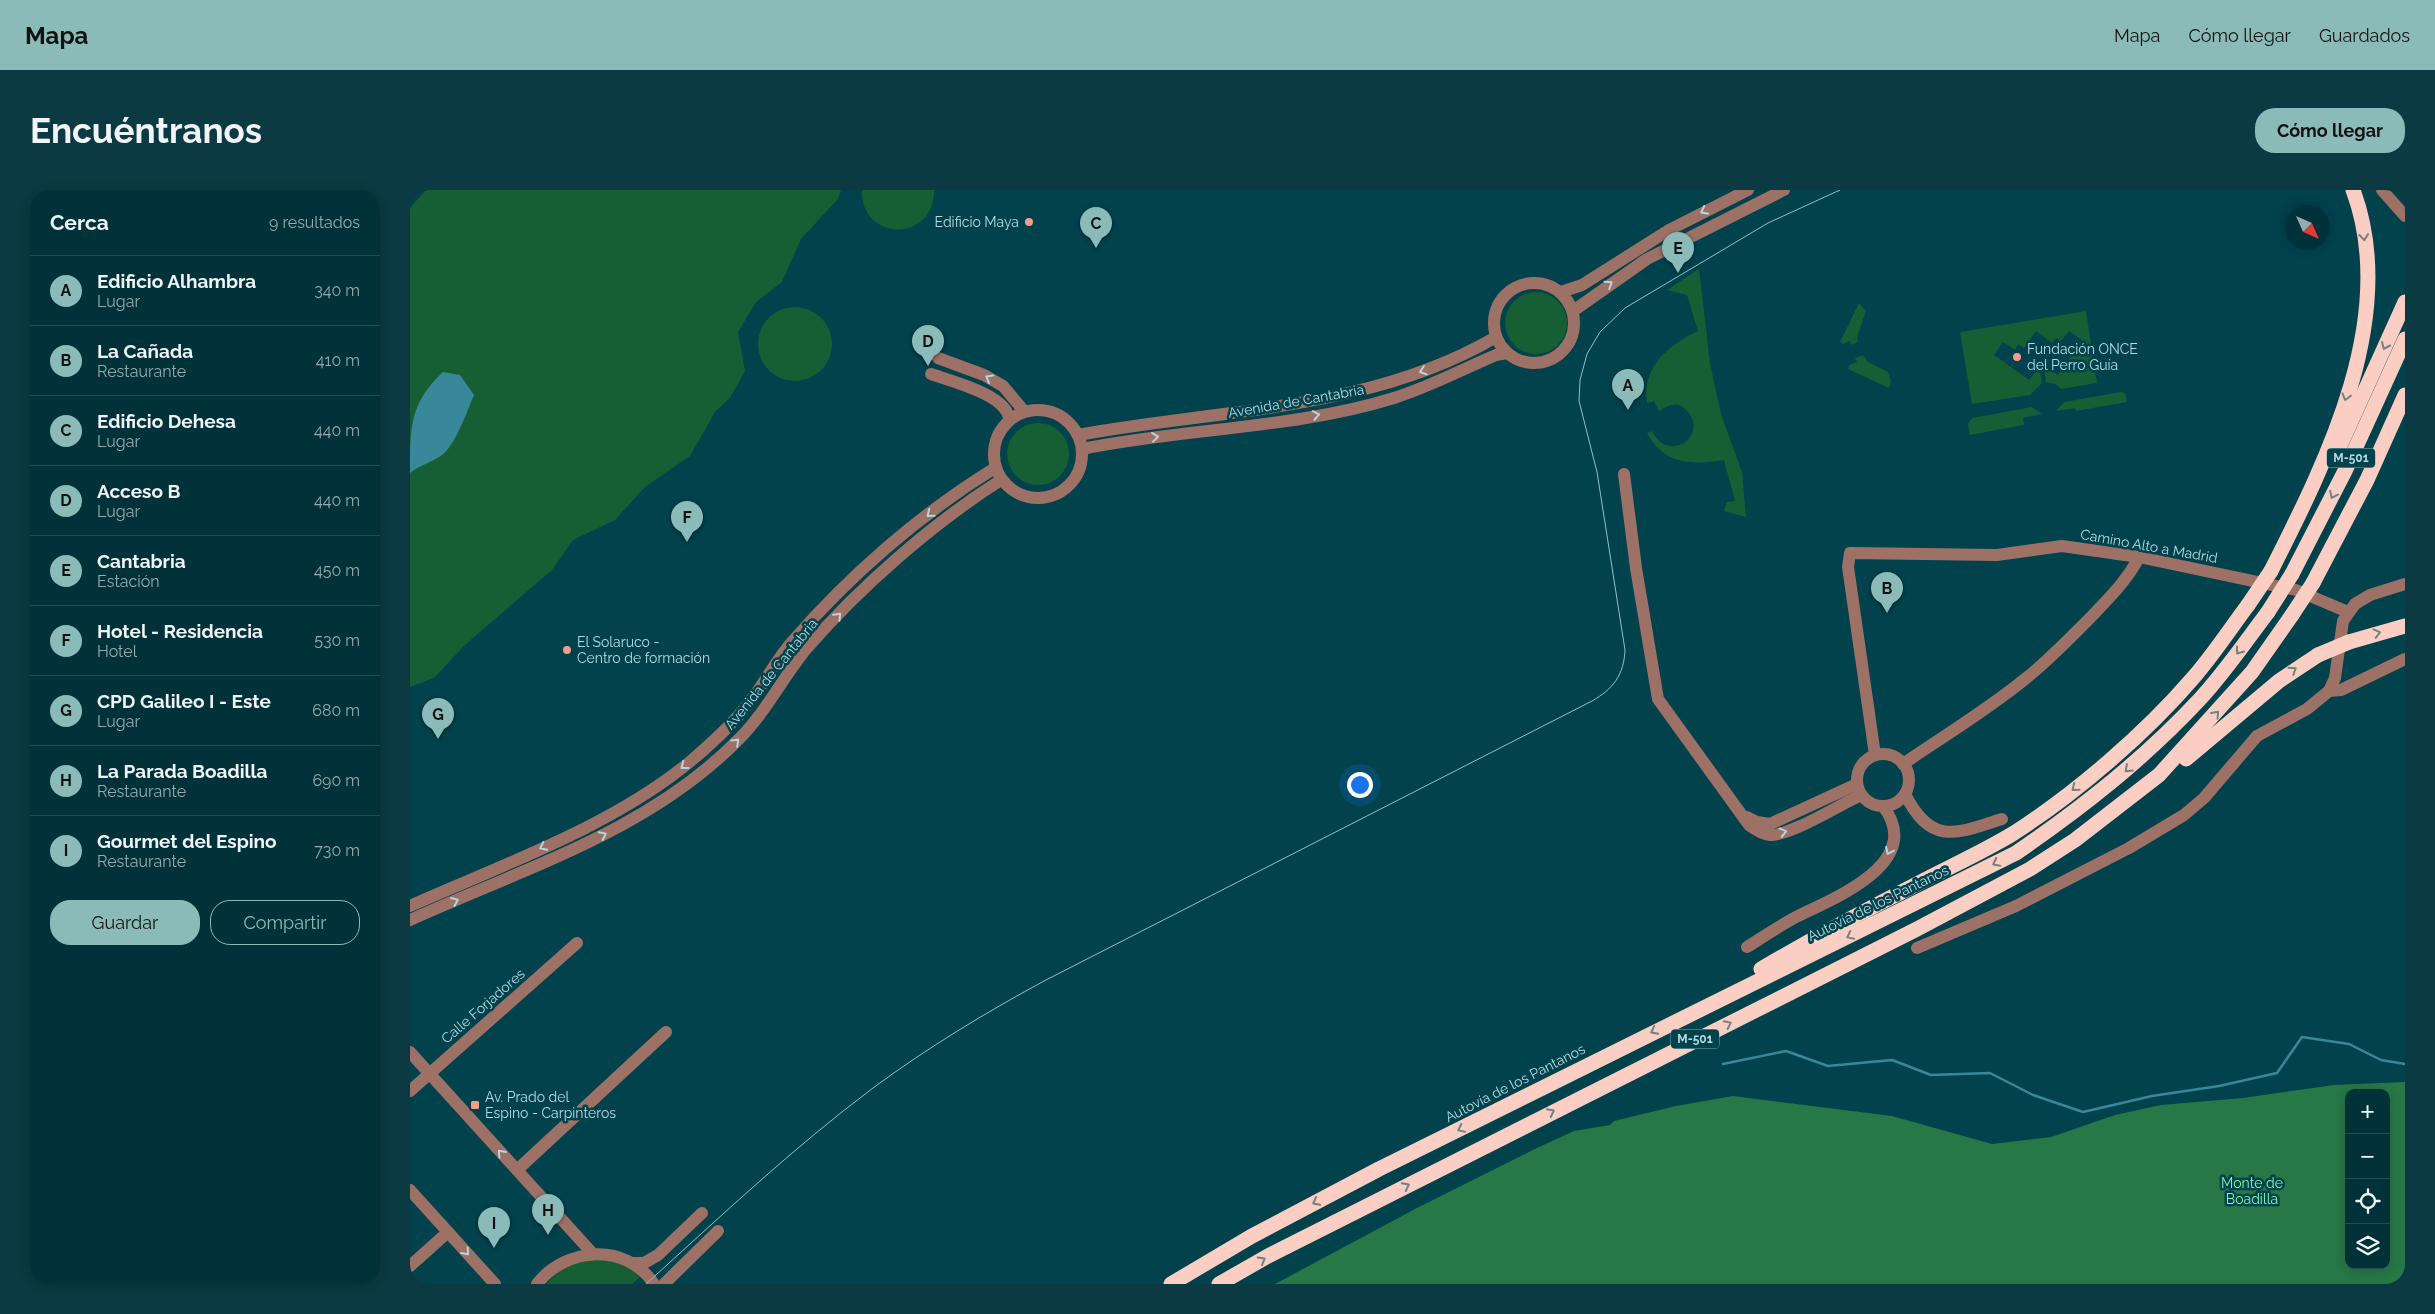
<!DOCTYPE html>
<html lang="es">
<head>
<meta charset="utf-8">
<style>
  :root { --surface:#01323a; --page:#0b3a42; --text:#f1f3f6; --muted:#96aaaf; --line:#234d54; --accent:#8bbbb9 }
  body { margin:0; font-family:Raleway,sans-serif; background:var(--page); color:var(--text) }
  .controls { position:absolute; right:15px; bottom:15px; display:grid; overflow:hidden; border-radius:10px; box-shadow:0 2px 12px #0003 }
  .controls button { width:45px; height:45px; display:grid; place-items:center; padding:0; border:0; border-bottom:1px solid var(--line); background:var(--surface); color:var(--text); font:25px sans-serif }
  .compass { position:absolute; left:1875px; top:15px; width:45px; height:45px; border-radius:50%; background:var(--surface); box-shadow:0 2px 12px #0003; rotate:135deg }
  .you { position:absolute; left:949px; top:594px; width:18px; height:18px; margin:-12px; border:4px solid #fff; border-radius:50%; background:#1a73e8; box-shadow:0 0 0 8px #1a73e833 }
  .badge { display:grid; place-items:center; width:32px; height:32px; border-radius:50%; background:var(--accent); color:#111; font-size:16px; font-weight:700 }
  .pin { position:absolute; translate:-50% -41px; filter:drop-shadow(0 1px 2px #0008) }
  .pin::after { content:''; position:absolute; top:26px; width:18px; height:15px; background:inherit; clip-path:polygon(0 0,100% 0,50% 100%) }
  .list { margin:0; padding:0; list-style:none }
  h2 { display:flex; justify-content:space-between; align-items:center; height:65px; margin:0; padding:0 20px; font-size:21px }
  h2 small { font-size:16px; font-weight:400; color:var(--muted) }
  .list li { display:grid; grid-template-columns:32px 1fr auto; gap:15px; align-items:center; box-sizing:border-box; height:70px; padding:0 20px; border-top:1px solid var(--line) }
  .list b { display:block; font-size:19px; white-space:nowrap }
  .list p { margin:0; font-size:16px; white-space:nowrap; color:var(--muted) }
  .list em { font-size:16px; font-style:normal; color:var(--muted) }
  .actions { display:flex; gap:10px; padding:15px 20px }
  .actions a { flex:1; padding:11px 0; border:1px solid var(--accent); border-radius:20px; text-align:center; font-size:18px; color:var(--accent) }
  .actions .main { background:var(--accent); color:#111 }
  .icon { flex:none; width:28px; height:28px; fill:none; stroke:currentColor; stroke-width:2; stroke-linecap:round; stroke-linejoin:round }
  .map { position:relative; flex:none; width:1995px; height:1094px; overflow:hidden; border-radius:20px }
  header { display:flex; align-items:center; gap:30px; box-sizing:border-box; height:70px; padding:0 25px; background:var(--accent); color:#111 }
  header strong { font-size:24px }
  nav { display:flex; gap:28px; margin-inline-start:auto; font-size:18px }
  .intro { display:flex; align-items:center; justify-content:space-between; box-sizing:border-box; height:120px; padding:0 30px }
  h1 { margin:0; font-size:35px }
  .button { padding:12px 22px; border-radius:20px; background:var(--accent); color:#111; font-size:18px; font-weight:700 }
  main { display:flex; gap:30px; padding:0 30px }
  aside { flex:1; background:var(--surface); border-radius:20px; box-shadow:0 2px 12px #0003 }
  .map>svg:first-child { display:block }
  .green { fill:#165e34 }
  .forest { fill:#287747; fill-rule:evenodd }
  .water { fill:#398899 }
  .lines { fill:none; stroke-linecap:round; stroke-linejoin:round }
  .stream { stroke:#398899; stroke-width:2.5 }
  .minor { stroke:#9e7166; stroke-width:12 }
  .highway { stroke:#fbcec3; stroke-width:15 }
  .tram { stroke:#95bec7; stroke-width:1 }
  .highway-bridge { stroke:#fbcec3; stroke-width:15 }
  .oneway { stroke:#b6d5dc }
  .oneway2 { stroke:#728182 }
  .poi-dot { fill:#f49e8a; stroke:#01424d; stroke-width:2 }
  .labels { text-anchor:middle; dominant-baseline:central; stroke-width:5; stroke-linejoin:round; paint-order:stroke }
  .shield { fill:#01424d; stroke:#80acb5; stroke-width:1 }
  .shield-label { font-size:12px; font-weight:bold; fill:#b7dae2 }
  .poi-label { font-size:14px; fill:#b7dae2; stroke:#01424d; text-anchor:start }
  .street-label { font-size:14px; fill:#b7dae2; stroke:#01424d }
  .park-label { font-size:14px; fill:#7cfeaa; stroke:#01424d }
</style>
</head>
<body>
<header>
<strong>Mapa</strong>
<nav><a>Mapa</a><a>Cómo llegar</a><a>Guardados</a></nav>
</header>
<div class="intro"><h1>Encuéntranos</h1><a class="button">Cómo llegar</a></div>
<main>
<aside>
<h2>Cerca<small>9 resultados</small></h2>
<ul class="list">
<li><span class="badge">A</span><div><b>Edificio Alhambra</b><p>Lugar</p></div><em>340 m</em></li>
<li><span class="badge">B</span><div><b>La Cañada</b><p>Restaurante</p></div><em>410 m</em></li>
<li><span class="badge">C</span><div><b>Edificio Dehesa</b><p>Lugar</p></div><em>440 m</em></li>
<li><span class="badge">D</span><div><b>Acceso B</b><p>Lugar</p></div><em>440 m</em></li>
<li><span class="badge">E</span><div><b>Cantabria</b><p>Estación</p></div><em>450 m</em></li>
<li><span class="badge">F</span><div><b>Hotel - Residencia</b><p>Hotel</p></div><em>530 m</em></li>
<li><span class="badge">G</span><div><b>CPD Galileo I - Este</b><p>Lugar</p></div><em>680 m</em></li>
<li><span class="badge">H</span><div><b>La Parada Boadilla</b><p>Restaurante</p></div><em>690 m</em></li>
<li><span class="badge">I</span><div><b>Gourmet del Espino</b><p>Restaurante</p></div><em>730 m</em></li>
</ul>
<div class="actions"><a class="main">Guardar</a><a>Compartir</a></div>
</aside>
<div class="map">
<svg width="1995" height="1094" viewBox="0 0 1995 1094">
  <rect width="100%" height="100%" fill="#01424d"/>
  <!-- green -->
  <g class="green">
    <path d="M 16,0 L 431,0 L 428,9 L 391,49 L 372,92 L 346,112 L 328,142 L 335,181 L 320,208 L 305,222 L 280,266 L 235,297 L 205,330 L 163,350 L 142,380 L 56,454 L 24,488 L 0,497 L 0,18 Z"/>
    <path d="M 452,0 L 524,0 C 525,53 450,52 452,0 Z"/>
    <path d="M 1289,79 L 1300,173 L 1311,224 L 1332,282 L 1336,327 L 1314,321 L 1317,312 L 1325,311 L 1314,270 C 1282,275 1254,275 1237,243 L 1242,241 C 1259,276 1303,243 1274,218 C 1266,211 1257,216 1249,221 L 1244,211 L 1237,213 C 1231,177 1260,154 1288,141 L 1277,105 L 1257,100 Z"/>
    <circle cx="1126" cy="133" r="31"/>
    <path d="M 1449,113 L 1456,121 L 1447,147 L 1448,152 L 1441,155 L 1440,151 L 1433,154 L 1430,152 Z"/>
    <circle cx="385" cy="154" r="37"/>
    <path d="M 1676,121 L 1687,193 L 1651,199 L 1645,194 L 1636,192 L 1634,179 L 1636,178 L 1648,185 L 1672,150 L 1659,141 L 1651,151 L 1646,148 L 1642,153 L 1626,141 L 1614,158 L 1608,154 L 1605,160 L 1593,152 L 1584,165 L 1619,190 L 1626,181 L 1630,180 L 1632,193 L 1620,205 L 1562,214 L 1550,142 Z"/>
    <path d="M 1453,165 L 1458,172 L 1478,182 L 1481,191 L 1479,198 L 1438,179 L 1439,175 L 1447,172 L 1445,168 Z"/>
    <path d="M 1711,202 L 1715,203 L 1717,212 L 1666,221 L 1665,218 L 1646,221 L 1654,212 Z"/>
    <path d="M 1622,217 L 1632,224 L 1613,228 L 1614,235 L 1560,245 L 1558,234 L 1562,228 Z"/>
    <circle cx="628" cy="264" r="31"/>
    <path d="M 181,1069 L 208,1072 L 232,1085 L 222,1094 L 136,1094 L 156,1076 Z"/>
  </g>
  <!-- forest -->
  <path class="forest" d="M 1995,892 L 1995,1094 L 865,1094 L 1005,1019 L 1127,958 L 1164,941 L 1200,935 L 1204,931 L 1266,916 L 1323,906 L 1482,926 L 1582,954 L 1641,947 L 1705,925 L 1751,915 L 1833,908 L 1924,895 ZM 1939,903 L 1976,903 L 1976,1075 L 1939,1075 Z"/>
  <!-- water -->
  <path class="water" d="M 33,182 L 50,185 L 64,205 C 57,221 45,256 32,265 C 22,272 10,275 0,283 C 0,236 0,213 33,182 Z"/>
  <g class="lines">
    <!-- stream -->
    <path class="stream" d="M 1313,874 L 1376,861 L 1418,876 L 1482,870 L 1521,885 L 1580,883 L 1623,905 L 1673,922 L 1742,906 L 1809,896 L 1867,883 L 1892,847 L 1939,854 L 1971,870 L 1995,874"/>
    <!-- minor -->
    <g class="minor">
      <path d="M 1972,0 L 1995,26"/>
      <circle cx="1124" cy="133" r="40"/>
      <path d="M 1151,102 L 1172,95 L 1259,40 L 1338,0"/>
      <path d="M 1163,121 L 1237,69 L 1374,0"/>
      <path d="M 528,168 L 574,185 L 593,196 L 614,221"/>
      <path d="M 521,184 C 540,191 599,205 599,230"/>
      <circle cx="628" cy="264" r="44"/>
      <path d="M 668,245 C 809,219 960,221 1086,147"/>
      <path d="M 672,259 C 775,238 884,239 984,208 C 1019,197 1053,179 1086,165 L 1097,163"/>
      <path d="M 1214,284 L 1226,378 L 1248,509 L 1339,635 C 1346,640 1352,644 1360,645 C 1380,646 1431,614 1451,605"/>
      <path d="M 1919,501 L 1931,500 L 1995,469"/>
      <circle cx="1473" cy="590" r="26"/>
      <path d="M 1465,565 L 1438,377 L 1440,363 L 1587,365 L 1652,356 L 1729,367 L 1886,400 L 1938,422"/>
      <path d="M 1493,574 C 1534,546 1577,520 1615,489 C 1638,471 1658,450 1679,429 C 1697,410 1717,391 1729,367"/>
      <path d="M 1495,604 C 1521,656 1546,644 1592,629"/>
      <path d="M 1337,627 L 1347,632 L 1360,634 L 1447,594"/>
      <path d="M 0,716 C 92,675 205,635 282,570 C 302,553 322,535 338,514 C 354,495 365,471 382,452 C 439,386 510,324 585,278"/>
      <path d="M 0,730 C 114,678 239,641 329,549 C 356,522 373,487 397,458 C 450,397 523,333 591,290"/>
      <path d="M 1337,757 C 1353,747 1369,736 1386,727 C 1424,708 1516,673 1473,616"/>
      <path d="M 1507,758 L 1606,716 L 1719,658 L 1774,625 L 1794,608 L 1847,546 L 1897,519 L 1919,501 L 1925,488 L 1933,431 L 1945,414 L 1960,405 L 1995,394"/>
      <path d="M 0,862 L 183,1064"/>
      <path d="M 0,901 L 167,753"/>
      <path d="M 107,980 L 256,842"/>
      <path d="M 0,1000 L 85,1094"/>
      <path d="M 222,1073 L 234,1073 L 248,1065 L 292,1023"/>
      <path d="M 0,1076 L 38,1042"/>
      <path d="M 127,1094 C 156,1057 216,1052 244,1094"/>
      <path d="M 254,1094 L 308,1041"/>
    </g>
    <!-- highway -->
    <g class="highway">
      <path d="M 1929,258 L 1995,112"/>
      <path d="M 1861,381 C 1917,270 1990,126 1943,0"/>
      <path d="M 1882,384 L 1936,279 L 1995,149"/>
      <path d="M 1903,393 L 1957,290 L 1995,205"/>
      <path d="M 1939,452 L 1995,436"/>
      <path d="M 1776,569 L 1869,491 L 1908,465"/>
      <path d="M 1351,779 C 1402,749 1454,721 1507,694 C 1539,677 1573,662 1604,643 C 1666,603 1735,544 1783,488 C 1803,465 1820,439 1838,415"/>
      <path d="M 761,1094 L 842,1046 L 969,979 L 1606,663 C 1673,617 1734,569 1790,509 C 1815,482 1836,451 1858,422"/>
      <path d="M 809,1094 L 858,1066 L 1507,739 L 1620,679 L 1665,650 L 1749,585 L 1842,482 L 1882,425"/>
    </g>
    <!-- tram -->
    <path class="tram" d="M 236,1094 C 310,1027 383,958 463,898 C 517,858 575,823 634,791 L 1182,511 C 1203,499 1214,485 1215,460 L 1187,282 L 1169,211 L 1170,190 L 1177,164 L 1190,142 L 1215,118 L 1358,33 L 1430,0"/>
    <!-- highway-bridge -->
    <g class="highway-bridge">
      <path d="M 1838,415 L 1861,381"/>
      <path d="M 1858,422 L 1882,384"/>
      <path d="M 1882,425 L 1903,393"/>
      <path d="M 1908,465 L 1939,452"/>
    </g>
  </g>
  <!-- one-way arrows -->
  <defs><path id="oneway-chevron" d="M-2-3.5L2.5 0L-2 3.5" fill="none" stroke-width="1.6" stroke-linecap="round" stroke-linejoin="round" transform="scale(1.25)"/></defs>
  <g class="oneway">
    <use href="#oneway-chevron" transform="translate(1294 21) rotate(153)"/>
    <use href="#oneway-chevron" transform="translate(1199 94) rotate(-33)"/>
    <use href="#oneway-chevron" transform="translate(1013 181) rotate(161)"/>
    <use href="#oneway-chevron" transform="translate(579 188) rotate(-150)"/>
    <use href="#oneway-chevron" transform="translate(906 225) rotate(-11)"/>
    <use href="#oneway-chevron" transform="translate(745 247) rotate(-7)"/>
    <use href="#oneway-chevron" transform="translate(520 324) rotate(141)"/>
    <use href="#oneway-chevron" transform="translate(428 426) rotate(-46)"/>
    <use href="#oneway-chevron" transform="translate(326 552) rotate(-43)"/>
    <use href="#oneway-chevron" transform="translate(274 576) rotate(143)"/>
    <use href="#oneway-chevron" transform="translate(1373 642) rotate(-15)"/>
    <use href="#oneway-chevron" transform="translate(193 645) rotate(-26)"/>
    <use href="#oneway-chevron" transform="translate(133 657) rotate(154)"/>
    <use href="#oneway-chevron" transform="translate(1479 661) rotate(115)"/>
    <use href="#oneway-chevron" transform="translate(45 711) rotate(-23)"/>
    <use href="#oneway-chevron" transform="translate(91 963) rotate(-132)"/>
    <use href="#oneway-chevron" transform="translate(56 1062) rotate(48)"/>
  </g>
  <g class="oneway2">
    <use href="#oneway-chevron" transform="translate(1954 47) rotate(84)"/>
    <use href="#oneway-chevron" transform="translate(1975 156) rotate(114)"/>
    <use href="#oneway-chevron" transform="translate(1936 207) rotate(106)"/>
    <use href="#oneway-chevron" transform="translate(1923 305) rotate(116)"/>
    <use href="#oneway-chevron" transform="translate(1967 443) rotate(-15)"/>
    <use href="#oneway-chevron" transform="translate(1829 461) rotate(126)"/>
    <use href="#oneway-chevron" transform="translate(1883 480) rotate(-34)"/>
    <use href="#oneway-chevron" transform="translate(1806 524) rotate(-48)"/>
    <use href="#oneway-chevron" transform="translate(1718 579) rotate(137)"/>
    <use href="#oneway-chevron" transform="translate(1665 598) rotate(141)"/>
    <use href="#oneway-chevron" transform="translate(1586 673) rotate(153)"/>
    <use href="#oneway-chevron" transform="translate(1440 746) rotate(154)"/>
    <use href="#oneway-chevron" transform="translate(1318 834) rotate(-26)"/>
    <use href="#oneway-chevron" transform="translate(1244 841) rotate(153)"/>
    <use href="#oneway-chevron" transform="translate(1141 922) rotate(-27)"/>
    <use href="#oneway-chevron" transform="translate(1051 939) rotate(154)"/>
    <use href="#oneway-chevron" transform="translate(996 996) rotate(-27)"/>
    <use href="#oneway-chevron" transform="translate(906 1012) rotate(152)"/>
    <use href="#oneway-chevron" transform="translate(852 1070) rotate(-30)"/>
  </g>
  <!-- markers -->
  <g class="poi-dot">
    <circle cx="619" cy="32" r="5"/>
    <circle cx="1607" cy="167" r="5"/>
    <circle cx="157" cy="460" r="5"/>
    <rect x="60" y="910" width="10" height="10" rx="2.5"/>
  </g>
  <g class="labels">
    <!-- shield labels -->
    <g class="shield">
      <rect x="1917" y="258.5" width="48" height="19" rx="4"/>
      <rect x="1261" y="839.5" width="48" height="19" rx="4"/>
    </g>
    <g class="shield-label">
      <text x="1941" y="268">M-501</text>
      <text x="1285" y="849">M-501</text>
    </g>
    <!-- poi labels -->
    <g class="poi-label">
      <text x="609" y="32" text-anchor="end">Edificio Maya</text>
      <text x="1617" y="159">Fundación ONCE<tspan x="1617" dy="16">del Perro Guía</tspan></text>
      <text x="167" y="452">El Solaruco -<tspan x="167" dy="16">Centro de formación</tspan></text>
      <text x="75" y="907">Av. Prado del<tspan x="75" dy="16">Espino - Carpinteros</tspan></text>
    </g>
    <!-- street labels -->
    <g class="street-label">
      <text transform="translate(886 211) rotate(-10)">Avenida de Cantabria</text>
      <text transform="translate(1739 356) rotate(10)">Camino Alto a Madrid</text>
      <text transform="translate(361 484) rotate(-51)">Avenida de Cantabria</text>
      <text transform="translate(1468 713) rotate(-26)">Autovía de los Pantanos</text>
      <text transform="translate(73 816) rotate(-41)">Calle Forjadores</text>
      <text transform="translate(1105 893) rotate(-27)">Autovía de los Pantanos</text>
    </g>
    <!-- park labels -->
    <g class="park-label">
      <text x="1842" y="993">Monte de<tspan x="1842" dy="16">Boadilla</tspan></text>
    </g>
  </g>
</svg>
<div class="controls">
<button>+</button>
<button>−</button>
<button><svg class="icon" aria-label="locate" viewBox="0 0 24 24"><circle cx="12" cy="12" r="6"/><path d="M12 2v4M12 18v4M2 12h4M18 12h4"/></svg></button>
<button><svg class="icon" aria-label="layers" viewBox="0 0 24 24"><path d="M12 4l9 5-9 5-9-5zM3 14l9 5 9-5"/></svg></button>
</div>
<svg class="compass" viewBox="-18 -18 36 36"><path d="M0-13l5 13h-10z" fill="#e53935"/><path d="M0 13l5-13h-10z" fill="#96aaaf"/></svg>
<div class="you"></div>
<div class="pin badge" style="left:1218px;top:220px">A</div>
<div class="pin badge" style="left:1477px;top:423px">B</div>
<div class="pin badge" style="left:686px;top:58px">C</div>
<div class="pin badge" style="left:518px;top:176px">D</div>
<div class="pin badge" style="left:1268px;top:83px">E</div>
<div class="pin badge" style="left:277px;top:352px">F</div>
<div class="pin badge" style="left:28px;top:549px">G</div>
<div class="pin badge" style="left:138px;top:1045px">H</div>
<div class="pin badge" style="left:84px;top:1058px">I</div>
</div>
</main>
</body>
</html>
